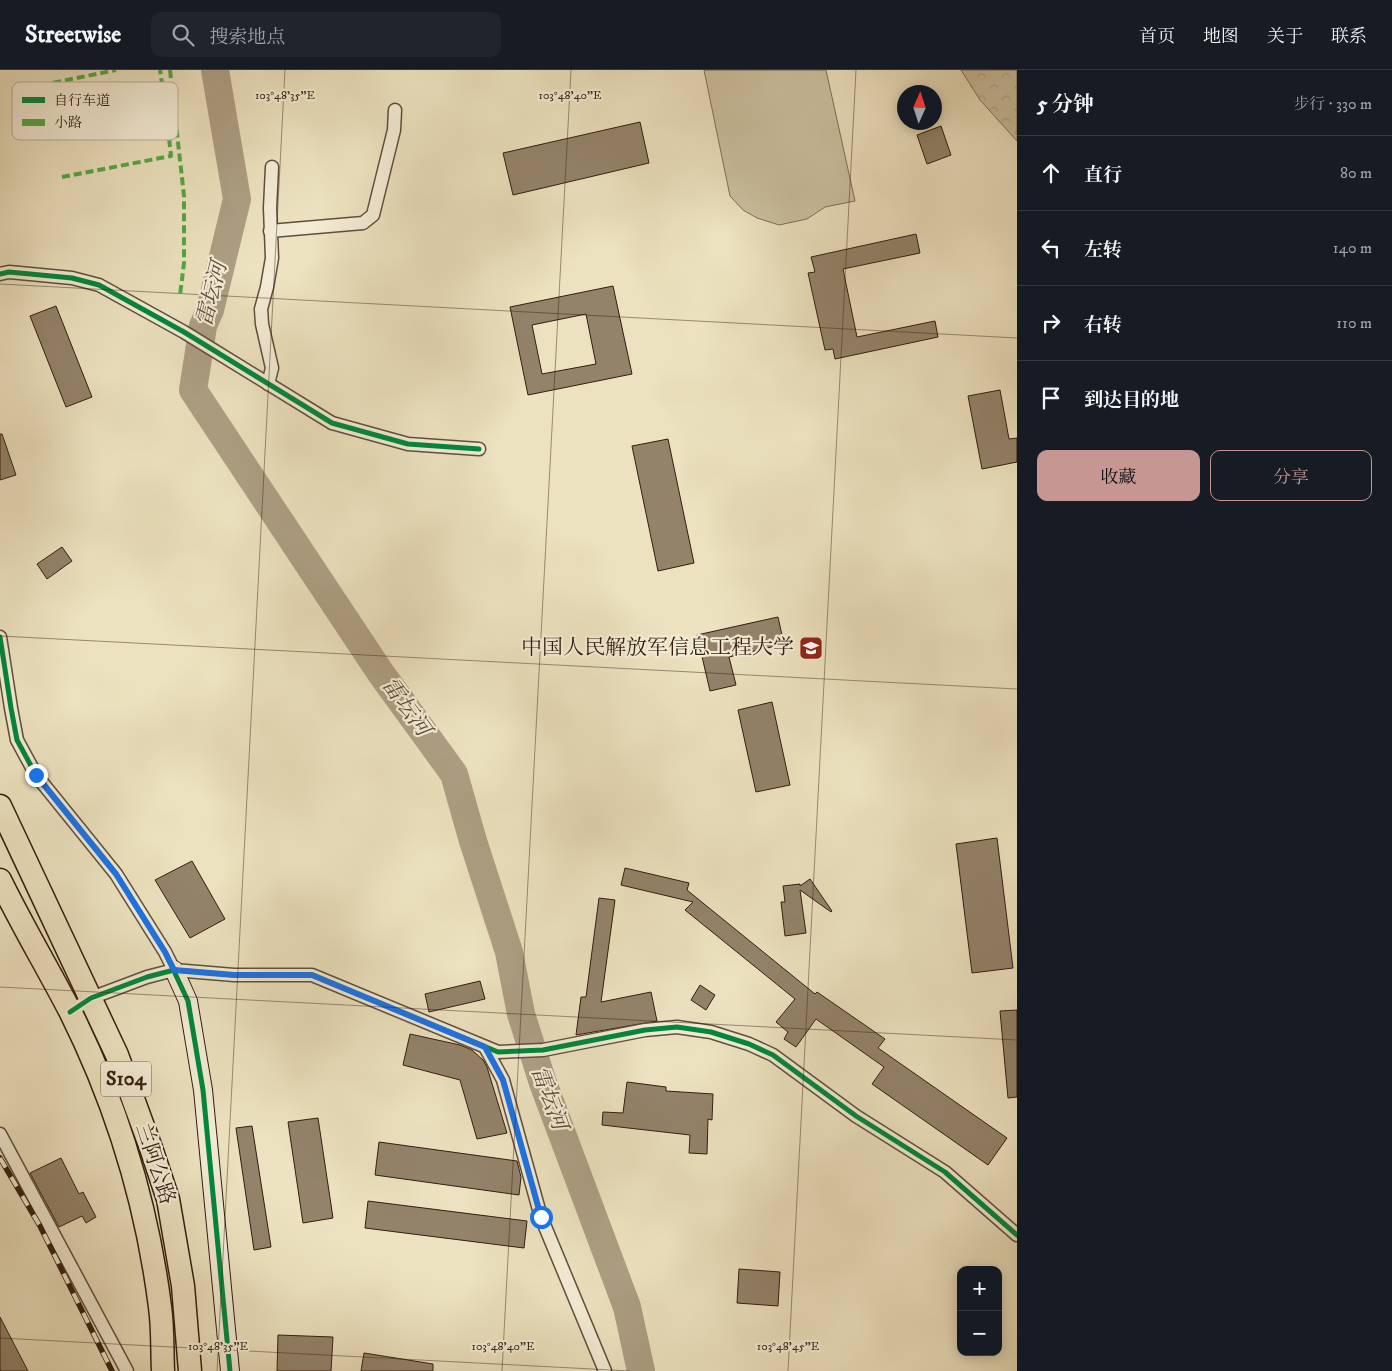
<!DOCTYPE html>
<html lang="zh">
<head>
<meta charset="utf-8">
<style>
  :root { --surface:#171b24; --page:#20242c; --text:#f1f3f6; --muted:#9ea1a6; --line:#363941; --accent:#c59692 }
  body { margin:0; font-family:"IM FELL DW Pica","Noto Serif SC",serif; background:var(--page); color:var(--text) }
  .controls { position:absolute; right:15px; bottom:15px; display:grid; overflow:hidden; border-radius:10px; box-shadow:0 2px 12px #0003 }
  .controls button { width:45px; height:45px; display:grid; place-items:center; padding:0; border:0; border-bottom:1px solid var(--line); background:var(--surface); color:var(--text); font:25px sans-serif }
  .compass { position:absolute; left:897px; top:15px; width:45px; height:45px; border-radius:50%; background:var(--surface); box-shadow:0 2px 12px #0003; rotate:3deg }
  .stop { position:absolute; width:15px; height:15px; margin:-11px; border:4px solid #1a73e8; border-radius:50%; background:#fff }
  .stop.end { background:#1a73e8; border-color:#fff; box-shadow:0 1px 5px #0008 }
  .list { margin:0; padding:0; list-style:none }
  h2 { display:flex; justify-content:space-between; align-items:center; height:65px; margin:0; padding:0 20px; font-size:21px }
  h2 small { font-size:16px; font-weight:400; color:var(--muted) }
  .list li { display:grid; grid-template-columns:32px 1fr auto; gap:15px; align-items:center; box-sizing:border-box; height:75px; padding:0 20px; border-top:1px solid var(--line) }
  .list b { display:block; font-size:19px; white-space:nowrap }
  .list em { font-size:16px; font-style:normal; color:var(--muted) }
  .actions { display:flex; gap:10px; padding:15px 20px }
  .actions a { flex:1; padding:11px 0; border:1px solid var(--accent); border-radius:10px; text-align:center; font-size:18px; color:var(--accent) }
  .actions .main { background:var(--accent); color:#111 }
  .icon { flex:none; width:28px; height:28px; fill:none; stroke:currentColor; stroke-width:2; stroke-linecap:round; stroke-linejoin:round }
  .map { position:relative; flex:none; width:1017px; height:1301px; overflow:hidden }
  header { display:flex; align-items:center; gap:30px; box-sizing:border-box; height:70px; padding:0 25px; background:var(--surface); border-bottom:1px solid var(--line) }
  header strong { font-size:24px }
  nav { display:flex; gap:28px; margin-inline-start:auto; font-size:18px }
  .search { width:350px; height:45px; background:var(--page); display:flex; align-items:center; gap:12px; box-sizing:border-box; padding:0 18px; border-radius:10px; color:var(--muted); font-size:19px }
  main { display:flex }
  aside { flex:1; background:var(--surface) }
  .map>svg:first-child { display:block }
  .forest { fill:url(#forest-crowns); stroke:#7f6f58 }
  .pitch { fill:#ccc1a1; stroke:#7f6f58 }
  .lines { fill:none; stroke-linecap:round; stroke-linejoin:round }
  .river { stroke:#ad9f84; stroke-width:28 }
  .building { fill:#93836b; stroke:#321d10; fill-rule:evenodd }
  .street-casing { stroke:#604e3c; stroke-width:15 }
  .secondary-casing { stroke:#321d10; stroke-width:20 }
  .highway-casing { stroke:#321d10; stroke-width:25 }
  .street { stroke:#f3ecd5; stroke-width:12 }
  .secondary { stroke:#f3ecd5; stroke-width:18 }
  .highway { stroke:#ece2bf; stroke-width:22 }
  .rail-casing { stroke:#321d10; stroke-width:5.5 }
  .rail { stroke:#f3ecd5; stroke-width:4; stroke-dasharray:11; stroke-linecap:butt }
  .quiet { stroke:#54a942; stroke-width:4; stroke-dasharray:8 4; stroke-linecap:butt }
  .cycleway-casing { stroke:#f3ecd5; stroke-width:8 }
  .cycleway { stroke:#00873e; stroke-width:5 }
  .route { stroke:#1a73e8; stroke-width:6 }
  .ticks { fill:none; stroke:#321d10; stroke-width:1; stroke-opacity:0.45 }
  .labels { text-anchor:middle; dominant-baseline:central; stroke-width:4.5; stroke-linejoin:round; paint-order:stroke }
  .shield { fill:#f3ecd5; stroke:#6c5b4b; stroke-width:1 }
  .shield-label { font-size:20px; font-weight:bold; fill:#321d10 }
  .poi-label { font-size:21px; fill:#321d10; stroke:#f3ecd5; text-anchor:end }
  .street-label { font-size:21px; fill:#321d10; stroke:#f3ecd5 }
  .water-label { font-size:22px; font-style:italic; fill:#5d4a39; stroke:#f3ecd5 }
  .key { fill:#f3ecd5; stroke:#b9ae9a; stroke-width:1 }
  .key-label { font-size:14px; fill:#321d10 }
  .ticks-label { font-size:12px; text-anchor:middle; fill:#321d10; stroke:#f3ecd5; stroke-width:4.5; stroke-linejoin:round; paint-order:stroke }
</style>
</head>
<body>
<header>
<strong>Streetwise</strong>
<div class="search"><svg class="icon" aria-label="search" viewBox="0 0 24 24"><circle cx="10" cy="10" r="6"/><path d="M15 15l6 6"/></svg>搜索地点</div>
<nav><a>首页</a><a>地图</a><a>关于</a><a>联系</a></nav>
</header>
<main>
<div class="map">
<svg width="1017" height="1301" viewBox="0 0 1017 1301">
  <defs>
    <pattern id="forest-crowns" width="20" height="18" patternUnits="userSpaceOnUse" patternTransform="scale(1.25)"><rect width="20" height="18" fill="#ccc1a1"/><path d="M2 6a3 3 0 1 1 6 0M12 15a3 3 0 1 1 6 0" fill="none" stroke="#b0a58a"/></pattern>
  </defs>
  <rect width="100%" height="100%" fill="#ece2bf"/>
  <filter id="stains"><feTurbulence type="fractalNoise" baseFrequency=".004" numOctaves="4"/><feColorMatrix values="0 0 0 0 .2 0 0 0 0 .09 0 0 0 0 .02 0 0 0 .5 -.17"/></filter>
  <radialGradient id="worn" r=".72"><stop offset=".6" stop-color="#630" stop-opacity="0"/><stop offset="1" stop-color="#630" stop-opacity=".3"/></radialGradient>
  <!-- forest -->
  <path class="forest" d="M 961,0 L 1017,0 L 1017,71 L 980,30 Z"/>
  <!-- pitch -->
  <path class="pitch" d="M 704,0 L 826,0 L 855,131 L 825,137 L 807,149 L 779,155 L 757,148 L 743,140 L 730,126 Z"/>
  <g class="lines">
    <!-- river -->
    <path class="river" d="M 215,0 L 237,129 L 210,240 L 203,256 L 193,320 L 380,602 L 454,704 L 473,771 L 509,882 L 521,944 L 543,1013 L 627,1237 L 641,1301"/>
  </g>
  <!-- building -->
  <g class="building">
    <path d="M 640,52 L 649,93 L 513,125 L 503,83 Z"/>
    <path d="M 941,56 L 951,85 L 927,94 L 917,65 Z"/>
    <path d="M 916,164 L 920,183 L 843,199 L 857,267 L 935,251 L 938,267 L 835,289 L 833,279 L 825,280 L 808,203 L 815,202 L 811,187 Z"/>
    <path d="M 613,216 L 632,304 L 528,325 L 510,237 ZM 586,244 L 596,294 L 542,304 L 532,255 Z"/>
    <path d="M 56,236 L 92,327 L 66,337 L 30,246 Z"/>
    <path d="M 1000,320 L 1009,369 L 1017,368 L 1017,392 L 982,399 L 968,326 Z"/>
    <path d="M 0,364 L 2,364 L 16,405 L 0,410 Z"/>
    <path d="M 668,369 L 694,493 L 658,501 L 632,376 Z"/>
    <path d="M 62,477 L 72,491 L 47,509 L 37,494 Z"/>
    <path d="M 778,547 L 784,574 L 729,587 L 736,615 L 710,621 L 697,565 Z"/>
    <path d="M 772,632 L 790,715 L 756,722 L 738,640 Z"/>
    <path d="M 997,768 L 1013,898 L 972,903 L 956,774 Z"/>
    <path d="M 192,791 L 225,849 L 190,868 L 155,810 Z"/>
    <path d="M 625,798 L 689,813 L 687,820 L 815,924 L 817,922 L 885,969 L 878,978 L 1007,1068 L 988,1095 L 872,1014 L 884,997 L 816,949 L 796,977 L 784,969 L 788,962 L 776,952 L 795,929 L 685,840 L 693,832 L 621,815 Z"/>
    <path d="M 810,809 L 832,841 L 831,842 L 800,820 L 806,863 L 785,866 L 781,832 L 785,832 L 783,816 L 800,814 L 800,816 Z"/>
    <path d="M 599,828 L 615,830 L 601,932 L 651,922 L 657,951 L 576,965 L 581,927 L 586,927 Z"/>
    <path d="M 480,911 L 485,929 L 429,942 L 425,924 Z"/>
    <path d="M 700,915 L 715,925 L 706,940 L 691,930 Z"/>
    <path d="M 1017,940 L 1017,1027 L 1008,1028 L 1000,941 Z"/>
    <path d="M 410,964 L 460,975 L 472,980 L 483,990 L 487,997 L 507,1063 L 477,1069 L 460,1010 L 403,995 Z"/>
    <path d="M 627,1012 L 666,1017 L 666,1021 L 713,1024 L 712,1050 L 708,1049 L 707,1084 L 689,1083 L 690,1065 L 602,1055 L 603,1042 L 623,1043 Z"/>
    <path d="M 318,1048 L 333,1148 L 303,1153 L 288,1052 Z"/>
    <path d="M 252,1056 L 271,1177 L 254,1180 L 236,1058 Z"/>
    <path d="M 379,1072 L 517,1091 L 521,1107 L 519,1125 L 375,1105 Z"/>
    <path d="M 61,1088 L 79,1124 L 83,1122 L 96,1147 L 86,1153 L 82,1146 L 59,1157 L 30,1103 Z"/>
    <path d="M 368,1131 L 527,1151 L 524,1178 L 365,1158 Z"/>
    <path d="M 739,1199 L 780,1202 L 778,1236 L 737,1233 Z"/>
    <path d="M 0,1247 L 28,1301 L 0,1301 Z"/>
    <path d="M 278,1265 L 333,1267 L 331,1301 L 277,1301 Z"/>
    <path d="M 364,1283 L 433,1294 L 433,1301 L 361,1301 Z"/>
  </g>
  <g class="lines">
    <!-- street casing -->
    <g class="street-casing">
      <g id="street">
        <path d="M 270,161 L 363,153 L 373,145 L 394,60 L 395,40"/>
        <path d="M 0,204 L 9,202 L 72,208 L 99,215 L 184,262 L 332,353 L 408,374 L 479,379"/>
        <path d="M 268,314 L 272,298 L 262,254 L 261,239 L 267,217 L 272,188 L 270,138 L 272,97"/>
        <path d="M 0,567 L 11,638 L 17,670 L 36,705 L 116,804 L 165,882 L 174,900"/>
        <path d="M 70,942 L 91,928 L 147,907 L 174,900 L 234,905 L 312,905 L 498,982 L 543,980 L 645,960 L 677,957 L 711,962 L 749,974 L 773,985 L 856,1046 L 945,1102 L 1017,1165"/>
        <path d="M 485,977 L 503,1010 L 541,1147 L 605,1301"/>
        <path d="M 0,1064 L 127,1301"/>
      </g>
    </g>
    <!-- secondary casing -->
    <g class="secondary-casing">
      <path id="secondary" d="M 174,900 L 188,931 L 203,1020 L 230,1301"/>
    </g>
    <!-- highway casing -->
    <g class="highway-casing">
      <g id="highway">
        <path d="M 0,736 L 117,985 L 151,1078 L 168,1129 L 183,1216 L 190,1301"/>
        <path d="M 0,810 C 22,855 47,897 70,941 C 116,1033 147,1134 160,1237 C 163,1258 162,1280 163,1301"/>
      </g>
    </g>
    <!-- street -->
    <use href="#street" class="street"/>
    <!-- secondary -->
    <use href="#secondary" class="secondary"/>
    <!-- highway -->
    <use href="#highway" class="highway"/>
    <!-- rail casing -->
    <g class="rail-casing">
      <path id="rail" d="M 0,1088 L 40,1156 L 112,1301"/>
    </g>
    <!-- rail -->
    <use href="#rail" class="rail"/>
    <!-- quiet -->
    <g class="quiet">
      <path d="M 170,0 L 184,126 L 184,193 L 180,225"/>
      <path d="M 18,20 L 116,0"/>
      <path d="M 37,63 L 166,41 L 160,0"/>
      <path d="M 62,107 L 171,86 L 166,41"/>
    </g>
    <!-- cycleway casing -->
    <g class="cycleway-casing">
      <g id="cycleway">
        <path d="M 0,204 L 9,202 L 72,208 L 99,215 L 184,262 L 332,353 L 408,374 L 479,379"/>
        <path d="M 0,567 L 11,638 L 17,670 L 36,705 L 116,804 L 165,882 L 188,931 L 203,1020 L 230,1301"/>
        <path d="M 70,942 L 91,928 L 147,907 L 174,900 L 234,905 L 312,905 L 498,982 L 543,980 L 645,960 L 677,957 L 711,962 L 749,974 L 773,985 L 856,1046 L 945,1102 L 1017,1165"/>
      </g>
    </g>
    <!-- cycleway -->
    <use href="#cycleway" class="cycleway"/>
  </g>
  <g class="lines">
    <!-- route -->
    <path class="route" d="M 36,705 L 116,804 L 165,882 L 174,900 L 234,905 L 312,905 L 485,977 L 503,1010 L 541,1147"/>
  </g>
  <!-- ticks -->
  <path class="ticks" d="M 0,214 L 1017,268M 0,566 L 1017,619M 0,917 L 1017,970M 0,1268 L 630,1301M 217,1301 L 285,0M 502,1301 L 571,0M 788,1301 L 856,0"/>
  <!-- icons -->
  <defs>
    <g id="university-square" transform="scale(1.25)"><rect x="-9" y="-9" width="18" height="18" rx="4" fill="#8f2418" stroke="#f3ecd5"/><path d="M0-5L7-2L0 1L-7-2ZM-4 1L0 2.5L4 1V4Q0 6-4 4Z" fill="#fff"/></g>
  </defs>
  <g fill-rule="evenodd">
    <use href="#university-square" x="811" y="578"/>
  </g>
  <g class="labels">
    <!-- shield labels -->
    <rect class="shield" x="101" y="991.5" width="50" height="35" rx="4"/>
    <g class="shield-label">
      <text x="126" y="1009">S104</text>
    </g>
    <!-- poi labels -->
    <g class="poi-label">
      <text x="794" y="578">中国人民解放军信息工程大学</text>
    </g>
    <!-- street labels -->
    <g class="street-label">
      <text transform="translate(155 1094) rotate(72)">兰阿公路</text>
    </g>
    <!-- water labels -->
    <g class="water-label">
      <text transform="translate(212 224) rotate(-76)">雷坛河</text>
      <text transform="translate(406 637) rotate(54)">雷坛河</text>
      <text transform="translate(549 1028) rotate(70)">雷坛河</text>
    </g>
  </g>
  <!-- legend -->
  <rect x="12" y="12" width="166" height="58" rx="8" class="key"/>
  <rect x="22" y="27" width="23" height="6" fill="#00873e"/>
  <rect x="22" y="49" width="23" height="7" fill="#54a942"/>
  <g class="key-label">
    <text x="54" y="35">自行车道</text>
    <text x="54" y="57">小路</text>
  </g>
  <g class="ticks-label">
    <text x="285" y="29">103°48'35"E</text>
    <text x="570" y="29">103°48'40"E</text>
    <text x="218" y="1280">103°48'35"E</text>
    <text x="503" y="1280">103°48'40"E</text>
    <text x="788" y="1280">103°48'45"E</text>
  </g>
  <rect width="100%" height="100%" filter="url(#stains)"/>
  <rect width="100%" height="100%" fill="url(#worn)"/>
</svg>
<div class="controls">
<button>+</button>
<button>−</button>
</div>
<svg class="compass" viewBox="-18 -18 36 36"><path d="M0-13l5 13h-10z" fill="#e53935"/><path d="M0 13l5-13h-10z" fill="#9ea1a6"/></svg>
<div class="stop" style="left:541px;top:1147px"></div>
<div class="stop end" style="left:36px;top:705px"></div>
</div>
<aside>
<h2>5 分钟<small>步行 · 330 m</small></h2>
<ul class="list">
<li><svg class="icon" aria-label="ahead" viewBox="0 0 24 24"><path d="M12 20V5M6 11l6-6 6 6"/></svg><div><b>直行</b></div><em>80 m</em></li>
<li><svg class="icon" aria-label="left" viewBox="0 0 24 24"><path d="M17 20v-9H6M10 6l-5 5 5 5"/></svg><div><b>左转</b></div><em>140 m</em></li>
<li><svg class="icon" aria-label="right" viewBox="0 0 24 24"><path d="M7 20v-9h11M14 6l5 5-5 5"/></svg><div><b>右转</b></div><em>110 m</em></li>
<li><svg class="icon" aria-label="arrive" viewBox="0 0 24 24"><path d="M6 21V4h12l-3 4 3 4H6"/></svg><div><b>到达目的地</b></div></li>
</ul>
<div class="actions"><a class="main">收藏</a><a>分享</a></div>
</aside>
</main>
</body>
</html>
